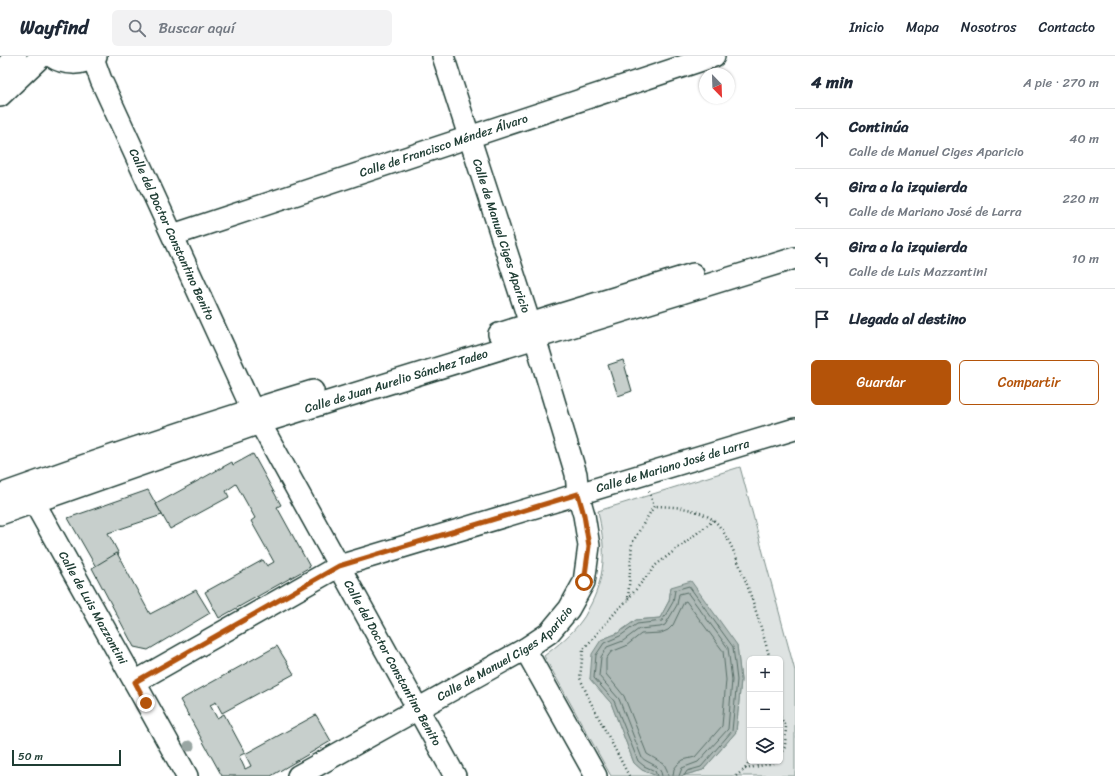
<!DOCTYPE html>
<html lang="es">
<head>
<meta charset="utf-8">
<style>
  :root { --surface:#fff; --page:#f2f2f3; --text:#1f2937; --muted:#747a83; --line:#e0e1e3; --accent:#b45309 }
  body { margin:0; font-family:Sriracha,sans-serif; background:var(--page); color:var(--text) }
  .controls { position:absolute; right:12px; bottom:12px; display:grid; overflow:hidden; border-radius:6px; box-shadow:0 1px 3px #0004 }
  .controls button { width:36px; height:36px; display:grid; place-items:center; padding:0; border:0; border-bottom:1px solid var(--line); background:var(--surface); color:var(--text); font:20px sans-serif }
  .compass { position:absolute; left:699px; top:12px; width:36px; height:36px; border-radius:50%; background:var(--surface); box-shadow:0 1px 3px #0004; rotate:157deg }
  .scale { position:absolute; left:12px; bottom:10px; width:109px; box-sizing:border-box; padding-left:4px; border:2px solid #1f3d34; border-top:0; font-size:11px; line-height:14px; white-space:nowrap; color:#1f3d34; -webkit-text-stroke:3px #fff; paint-order:stroke }
  .stop { position:absolute; width:12px; height:12px; margin:-9px; border:3px solid #b45309; border-radius:50%; background:#fff }
  .stop.end { background:#b45309; border-color:#fff; box-shadow:0 1px 4px #0008 }
  .list { margin:0; padding:0; list-style:none }
  h2 { display:flex; justify-content:space-between; align-items:center; height:52px; margin:0; padding:0 16px; font-size:17px }
  h2 small { font-size:13px; font-weight:400; color:var(--muted) }
  .list li { display:grid; grid-template-columns:26px 1fr auto; gap:12px; align-items:center; box-sizing:border-box; height:60px; padding:0 16px; border-top:1px solid var(--line) }
  .list b { display:block; font-size:15px; white-space:nowrap }
  .list p { margin:0; font-size:13px; white-space:nowrap; color:var(--muted) }
  .list em { font-size:13px; font-style:normal; color:var(--muted) }
  .actions { display:flex; gap:8px; padding:12px 16px }
  .actions a { flex:1; padding:9px 0; border:1px solid var(--accent); border-radius:6px; text-align:center; font-size:14px; color:var(--accent) }
  .actions .main { background:var(--accent); color:#fff }
  .icon { flex:none; width:22px; height:22px; fill:none; stroke:currentColor; stroke-width:2; stroke-linecap:round; stroke-linejoin:round }
  .map { position:relative; flex:none; width:795px; height:720px; overflow:hidden }
  header { display:flex; align-items:center; gap:24px; box-sizing:border-box; height:56px; padding:0 20px; background:var(--surface); border-bottom:1px solid var(--line) }
  header strong { font-size:19px }
  nav { display:flex; gap:22px; margin-inline-start:auto; font-size:14px }
  .search { width:280px; height:36px; background:var(--page); display:flex; align-items:center; gap:10px; box-sizing:border-box; padding:0 14px; border-radius:6px; color:var(--muted); font-size:15px }
  main { display:flex }
  aside { flex:1; background:var(--surface) }
  .map>svg:first-child { display:block }
  .green { fill:#dee3e2; stroke:#7e908b; fill-rule:evenodd }
  .water { fill:#afbab7; stroke:#758883 }
  .lines { fill:none; stroke-linecap:round; stroke-linejoin:round }
  .shore { stroke:#596f68; stroke-width:1 }
  .building { fill:#c7cfcc; stroke:#1f3d34 }
  .minor-casing { stroke:#1f3d34; stroke-width:24 }
  .path { stroke:#1f3d34; stroke-width:2.5; stroke-dasharray:1 3; stroke-linecap:butt }
  .minor { stroke:#fff; stroke-width:21 }
  .tree { fill:#99a6a3 }
  .route { stroke:#b45309; stroke-width:5 }
  .labels { text-anchor:middle; dominant-baseline:central; stroke-width:3.5; stroke-linejoin:round; paint-order:stroke }
  .street-label { font-size:12px; fill:#1f3d34; stroke:#fff }
</style>
</head>
<body>
<header>
<strong>Wayfind</strong>
<div class="search"><svg class="icon" aria-label="search" viewBox="0 0 24 24"><circle cx="10" cy="10" r="6"/><path d="M15 15l6 6"/></svg>Buscar aquí</div>
<nav><a>Inicio</a><a>Mapa</a><a>Nosotros</a><a>Contacto</a></nav>
</header>
<main>
<div class="map">
<svg width="795" height="720" viewBox="0 0 795 720">
  <rect width="100%" height="100%" fill="#fff"/>
  <filter id="ink" filterUnits="userSpaceOnUse"><feTurbulence type="fractalNoise" baseFrequency=".025" numOctaves="2"/><feDisplacementMap in="SourceGraphic" scale="8" xChannelSelector="R" yChannelSelector="G"/><feConvolveMatrix kernelMatrix="1 2 1 2 8 2 1 2 1" color-interpolation-filters="sRGB"/></filter>
  <g filter="url(#ink)">
    <!-- green -->
    <path class="green" d="M 740,411 L 795,615 L 795,720 L 681,720 L 703,714 L 736,676 L 741,624 L 737,589 L 671,531 L 669,545 L 660,562 L 636,564 L 618,577 L 601,584 L 590,623 L 611,647 L 634,707 L 642,714 L 657,720 L 611,720 L 544,600 C 558,589 572,578 582,564 C 586,559 588,553 591,548 C 607,516 605,489 598,455 ZM 750,603 L 780,603 L 780,705 L 750,705 Z"/>
    <!-- water -->
    <path class="water" d="M 691,525 L 737,589 L 741,624 L 736,676 L 703,714 L 681,720 L 657,720 L 642,714 L 634,707 L 611,647 L 590,623 L 592,598 L 601,584 L 618,577 L 636,564 L 660,562 L 669,545 L 671,531 Z"/>
    <g class="lines">
      <!-- shore -->
      <g class="shore">
        <path d="M 657,720 L 655,715 L 644,710 L 638,705 L 614,645 L 594,622 L 596,599 L 604,587 L 620,580 L 637,568 L 662,565 L 673,546 L 675,534 L 689,530 L 733,591 L 737,624 L 732,675 L 701,711 L 687,715 L 684,720"/>
        <path d="M 662,720 C 661,709 649,708 642,702 L 619,643 L 599,620 L 601,601 L 607,591 L 623,585 L 639,573 L 660,571 L 665,569 L 677,549 L 679,538 L 687,536 L 728,592 L 732,624 L 728,673 L 698,706 L 682,712 L 679,720"/>
        <path d="M 668,720 L 667,714 L 664,708 L 647,698 L 624,640 L 606,618 L 606,603 L 611,596 L 626,590 L 641,578 L 661,577 L 668,574 L 673,569 L 684,546 L 686,545 L 723,595 L 726,624 L 722,670 L 695,701 L 683,704 L 678,708 L 674,713 L 673,720"/>
      </g>
    </g>
    <!-- building -->
    <g class="building">
      <path d="M 623,304 L 632,335 L 618,340 L 608,309 Z"/>
      <path d="M 253,398 L 281,449 L 277,451 L 310,511 L 219,562 L 205,536 L 263,504 L 267,510 L 274,506 L 251,465 L 255,462 L 236,428 L 226,435 L 229,441 L 170,473 L 156,448 L 232,406 L 233,409 Z"/>
      <path d="M 148,434 L 162,459 L 108,477 L 119,498 L 96,511 L 68,462 Z"/>
      <path d="M 117,497 L 150,558 L 196,534 L 210,557 L 148,594 L 134,591 L 92,512 Z"/>
      <path d="M 277,590 L 294,618 L 222,657 L 216,646 L 210,649 L 217,662 L 224,658 L 245,697 L 239,700 L 245,713 L 251,710 L 245,698 L 316,659 L 331,685 L 271,720 L 222,720 L 180,644 Z"/>
    </g>
    <g class="lines">
      <!-- minor casing -->
      <g class="minor-casing">
        <g id="minor">
          <path d="M 51,0 C 64,9 82,10 96,0"/>
          <path id="s1" d="M 443,0 L 530,268"/>
          <path id="s2" d="M 93,2 L 101,24 L 252,353"/>
          <path d="M 0,16 L 16,0"/>
          <path d="M 0,40 L 42,0"/>
          <path id="s3" d="M 173,179 L 714,0"/>
          <path d="M 499,278 L 552,261 L 693,218"/>
          <path id="s4" d="M 260,367 L 455,720"/>
          <path d="M 0,439 C 103,402 208,367 313,335"/>
          <path id="s5" d="M 34,446 L 187,720"/>
          <path id="s6" d="M 0,458 L 260,367 L 795,202"/>
          <path d="M 525,593 L 596,720"/>
          <path id="s7" d="M 135,626 L 339,510 L 795,373"/>
          <path id="s8" d="M 298,720 L 525,593 L 549,577 L 569,553 L 584,526 L 589,490 L 584,459 L 578,438 L 576,418 L 535,282"/>
        </g>
      </g>
      <!-- path -->
      <g class="path">
        <path d="M 649,435 L 654,450"/>
        <path d="M 628,543 L 656,509 L 714,464"/>
        <path d="M 780,661 L 786,670 L 785,691 L 780,698"/>
        <path d="M 745,713 L 773,707 L 775,705"/>
        <path d="M 629,720 L 590,645 L 580,622 L 583,594 L 619,552 L 628,544 L 632,487 L 654,450 C 676,451 693,451 712,463 C 735,478 762,574 770,603"/>
        <path d="M 736,720 L 745,713 L 750,705"/>
      </g>
      <!-- minor -->
      <use href="#minor" class="minor"/>
    </g>
    <!-- trees -->
    <circle class="tree" cx="189" cy="690" r="5.5"/>
  </g>
  <g class="lines" filter="url(#ink)">
    <!-- route -->
    <path class="route" d="M 146,647 L 135,626 L 339,510 L 578,438 L 584,459 L 589,490 L 584,526"/>
  </g>
  <g class="labels">
    <!-- street labels -->
    <g class="street-label">
      <text stroke="none"><textPath href="#s3" startOffset="285">Calle de Francisco Méndez Álvaro</textPath></text>
      <text stroke="none"><textPath href="#s2" startOffset="193">Calle del Doctor Constantino Benito</textPath></text>
      <text stroke="none"><textPath href="#s1" startOffset="189">Calle de Manuel Ciges Aparicio</textPath></text>
      <text stroke="none"><textPath href="#s6" startOffset="418">Calle de Juan Aurelio Sánchez Tadeo</textPath></text>
      <text stroke="none"><textPath href="#s7" startOffset="583">Calle de Mariano José de Larra</textPath></text>
      <text stroke="none"><textPath href="#s5" startOffset="121">Calle de Luis Mazzantini</textPath></text>
      <text stroke="none"><textPath href="#s8" startOffset="241">Calle de Manuel Ciges Aparicio</textPath></text>
      <text stroke="none"><textPath href="#s4" startOffset="274">Calle del Doctor Constantino Benito</textPath></text>
    </g>
  </g>
</svg>
<div class="controls">
<button>+</button>
<button>−</button>
<button><svg class="icon" aria-label="layers" viewBox="0 0 24 24"><path d="M12 4l9 5-9 5-9-5zM3 14l9 5 9-5"/></svg></button>
</div>
<svg class="compass" viewBox="-18 -18 36 36"><path d="M0-13l5 13h-10z" fill="#e53935"/><path d="M0 13l5-13h-10z" fill="#747a83"/></svg>
<div class="scale">50 m</div>
<div class="stop" style="left:584px;top:526px"></div>
<div class="stop end" style="left:146px;top:647px"></div>
</div>
<aside>
<h2>4 min<small>A pie · 270 m</small></h2>
<ul class="list">
<li><svg class="icon" aria-label="ahead" viewBox="0 0 24 24"><path d="M12 20V5M6 11l6-6 6 6"/></svg><div><b>Continúa</b><p>Calle de Manuel Ciges Aparicio</p></div><em>40 m</em></li>
<li><svg class="icon" aria-label="left" viewBox="0 0 24 24"><path d="M17 20v-9H6M10 6l-5 5 5 5"/></svg><div><b>Gira a la izquierda</b><p>Calle de Mariano José de Larra</p></div><em>220 m</em></li>
<li><svg class="icon" aria-label="left" viewBox="0 0 24 24"><path d="M17 20v-9H6M10 6l-5 5 5 5"/></svg><div><b>Gira a la izquierda</b><p>Calle de Luis Mazzantini</p></div><em>10 m</em></li>
<li><svg class="icon" aria-label="arrive" viewBox="0 0 24 24"><path d="M6 21V4h12l-3 4 3 4H6"/></svg><div><b>Llegada al destino</b></div></li>
</ul>
<div class="actions"><a class="main">Guardar</a><a>Compartir</a></div>
</aside>
</main>
</body>
</html>
